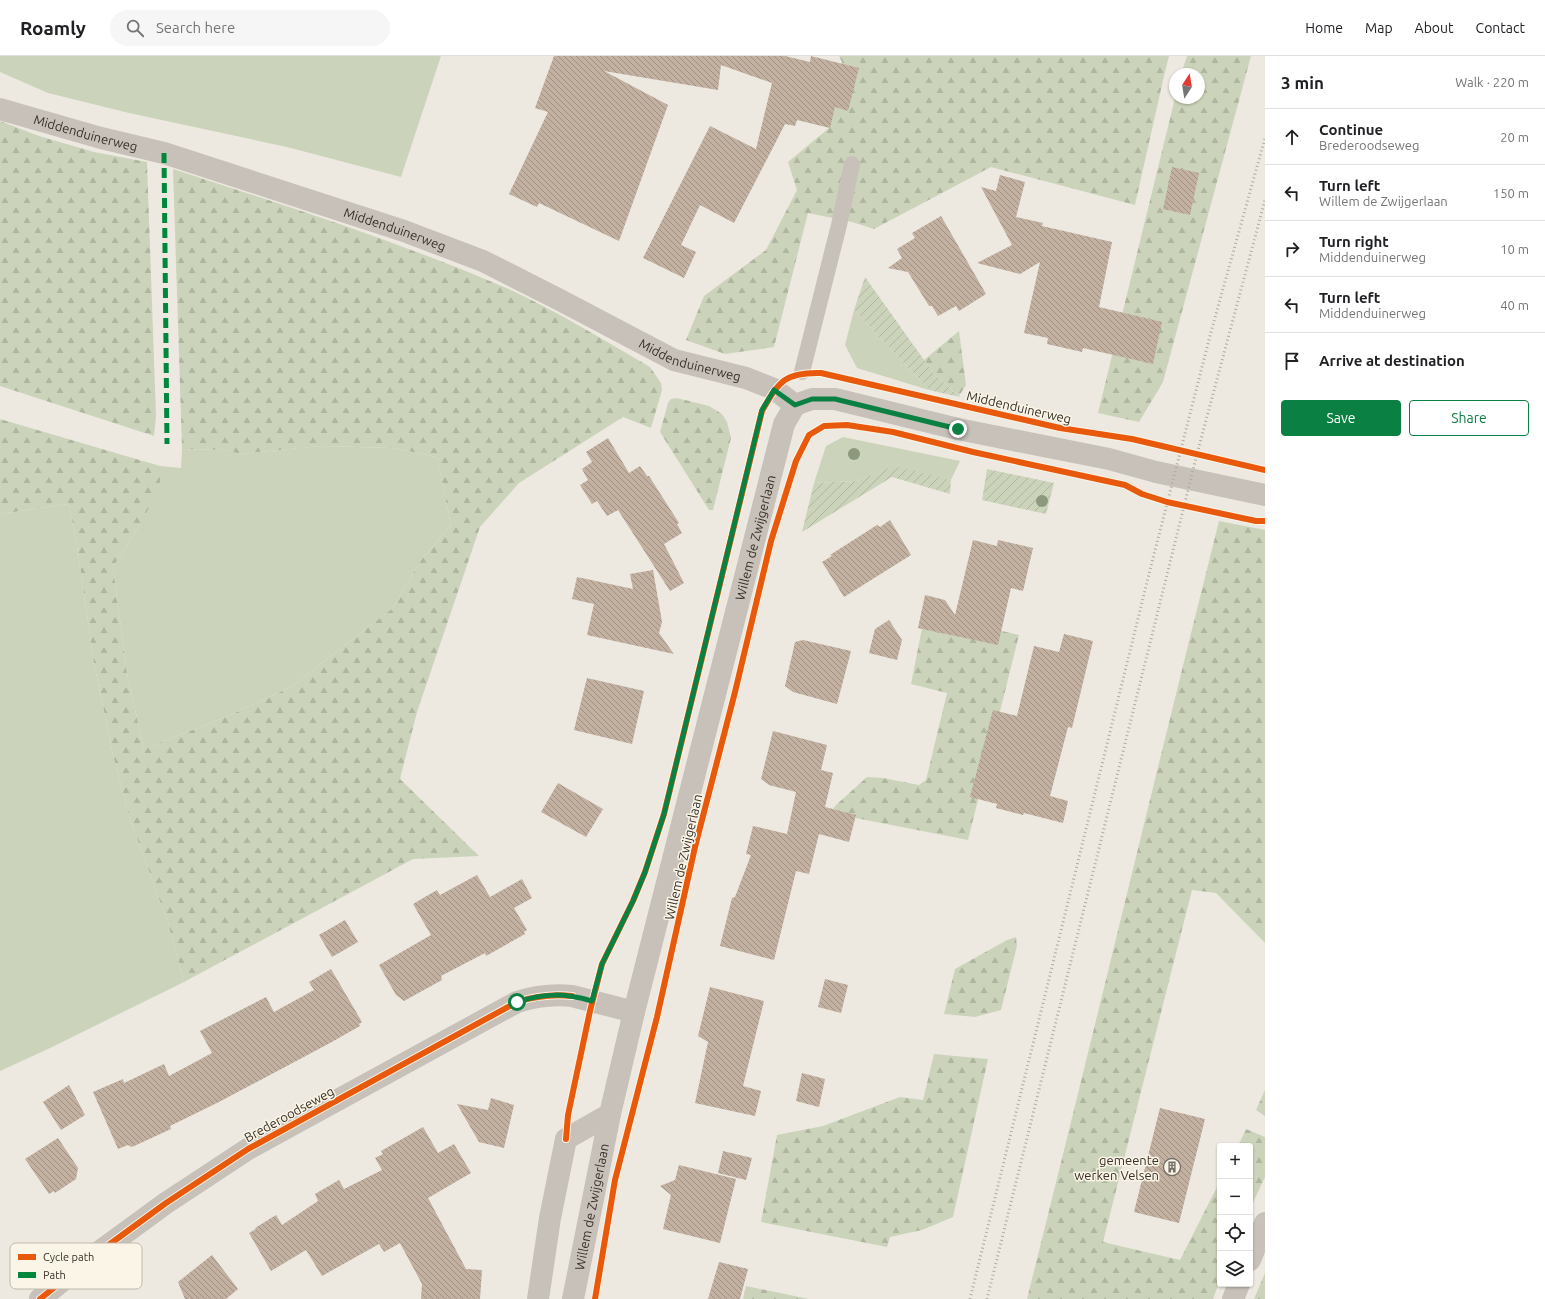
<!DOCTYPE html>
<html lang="en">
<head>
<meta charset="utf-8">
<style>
  :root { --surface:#fff; --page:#f6f6f6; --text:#202124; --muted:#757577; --line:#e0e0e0; --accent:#0b8043 }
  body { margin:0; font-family:Ubuntu,sans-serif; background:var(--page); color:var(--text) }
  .controls { position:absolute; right:12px; bottom:12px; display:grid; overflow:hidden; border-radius:4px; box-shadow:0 1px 3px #0004 }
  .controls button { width:36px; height:36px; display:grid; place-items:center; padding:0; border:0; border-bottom:1px solid var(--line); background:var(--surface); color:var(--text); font:20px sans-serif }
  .compass { position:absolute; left:1169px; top:12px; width:36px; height:36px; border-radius:50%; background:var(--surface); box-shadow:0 1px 3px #0004; rotate:12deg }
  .stop { position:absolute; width:12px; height:12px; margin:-9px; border:3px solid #0b8043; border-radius:50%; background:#fff }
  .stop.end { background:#0b8043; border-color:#fff; box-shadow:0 1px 4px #0008 }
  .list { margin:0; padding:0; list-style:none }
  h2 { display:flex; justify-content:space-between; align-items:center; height:52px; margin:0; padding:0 16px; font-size:17px }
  h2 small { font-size:13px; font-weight:400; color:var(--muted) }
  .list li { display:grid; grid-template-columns:26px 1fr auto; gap:12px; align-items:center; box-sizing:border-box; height:56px; padding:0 16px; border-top:1px solid var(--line) }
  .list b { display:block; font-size:15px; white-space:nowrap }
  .list p { margin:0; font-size:13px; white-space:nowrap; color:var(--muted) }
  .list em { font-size:13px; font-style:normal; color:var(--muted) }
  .actions { display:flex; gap:8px; padding:12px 16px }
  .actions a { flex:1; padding:9px 0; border:1px solid var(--accent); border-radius:4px; text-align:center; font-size:14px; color:var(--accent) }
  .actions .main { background:var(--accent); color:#fff }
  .icon { flex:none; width:22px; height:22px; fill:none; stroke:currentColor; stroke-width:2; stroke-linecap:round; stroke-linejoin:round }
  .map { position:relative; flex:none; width:1265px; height:1243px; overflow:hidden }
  header { display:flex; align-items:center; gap:24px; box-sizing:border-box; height:56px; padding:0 20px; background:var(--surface); border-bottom:1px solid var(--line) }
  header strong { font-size:19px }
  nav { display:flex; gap:22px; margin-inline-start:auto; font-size:14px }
  .search { width:280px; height:36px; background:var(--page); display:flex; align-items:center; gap:10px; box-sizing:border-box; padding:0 14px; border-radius:22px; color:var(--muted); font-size:15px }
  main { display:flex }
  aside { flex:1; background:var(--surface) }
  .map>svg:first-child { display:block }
  .grass { fill:#cbd4ba }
  .forest { fill:url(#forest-firs) }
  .garden { fill:url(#garden-furrows) }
  .building { fill:url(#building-back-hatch) }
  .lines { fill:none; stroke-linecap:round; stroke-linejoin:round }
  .service { stroke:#c7c1b9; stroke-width:16 }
  .minor { stroke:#c7c1b9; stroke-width:22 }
  .tertiary { stroke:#c7c1b9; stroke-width:22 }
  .rail { stroke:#aeaaa4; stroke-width:3; stroke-dasharray:1 3; stroke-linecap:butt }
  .quiet { stroke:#00873e; stroke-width:5; stroke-dasharray:10 5; stroke-linecap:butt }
  .cycleway-casing { stroke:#faf5e7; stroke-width:8 }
  .cycleway { stroke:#e8590c; stroke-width:6 }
  .tree { fill:#8d997c }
  .route { stroke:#0b8043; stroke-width:5 }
  .labels { text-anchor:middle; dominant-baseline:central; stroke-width:3; stroke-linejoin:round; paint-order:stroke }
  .street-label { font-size:13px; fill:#382f27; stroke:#faf5e7 }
  .poi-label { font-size:13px; fill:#382f27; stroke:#faf5e7; text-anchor:end }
  .key { fill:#faf5e7; stroke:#c0baad; stroke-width:1 }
  .key-label { font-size:11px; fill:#382f27 }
</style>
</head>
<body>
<header>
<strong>Roamly</strong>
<div class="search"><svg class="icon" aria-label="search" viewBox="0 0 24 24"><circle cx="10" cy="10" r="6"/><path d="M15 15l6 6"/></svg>Search here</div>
<nav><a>Home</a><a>Map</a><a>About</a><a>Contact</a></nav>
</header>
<main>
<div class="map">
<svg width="1265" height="1243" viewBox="0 0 1265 1243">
  <defs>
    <pattern id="forest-firs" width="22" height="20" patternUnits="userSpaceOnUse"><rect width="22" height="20" fill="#cbd4ba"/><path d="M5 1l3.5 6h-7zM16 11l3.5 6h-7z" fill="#afb6a0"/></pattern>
    <pattern id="garden-furrows" width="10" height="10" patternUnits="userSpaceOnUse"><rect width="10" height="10" fill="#cbd4ba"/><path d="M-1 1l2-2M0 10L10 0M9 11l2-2" fill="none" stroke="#afb6a0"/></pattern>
    <pattern id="building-back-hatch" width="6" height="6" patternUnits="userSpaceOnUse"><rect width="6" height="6" fill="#c2b0a1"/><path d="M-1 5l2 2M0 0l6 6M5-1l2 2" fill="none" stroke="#9f9083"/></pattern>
  </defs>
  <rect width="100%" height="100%" fill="#ede9e1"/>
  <!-- grass -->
  <g class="grass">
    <path d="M 0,0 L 441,0 L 401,121 L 287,91 L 129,57 L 48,37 L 0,16 Z"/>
    <path d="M 854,254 L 929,334 L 857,312 L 845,289 Z"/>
    <path d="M 843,381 L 960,405 L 951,424 L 893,411 L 857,425 L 814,427 L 826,390 Z"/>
    <path d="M 320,390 L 393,392 L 437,401 L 451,469 L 421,504 L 393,552 L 291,631 L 228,660 L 144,693 L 127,618 L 113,511 L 138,472 L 160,426 L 160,410 L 181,412 L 182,393 L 227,394 L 240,398 Z"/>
    <path d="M 69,448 L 77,490 L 94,607 L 113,699 L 130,763 L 168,867 L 184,926 L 48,993 L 0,1015 L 0,458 Z"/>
  </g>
  <!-- forest -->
  <g class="forest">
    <path d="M 839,0 L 1169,0 L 1164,20 L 1135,149 L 991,111 L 874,173 L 852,166 L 808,157 L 774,291 L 725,298 L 686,284 L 704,240 L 766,194 L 797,134 L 788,106 L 829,72 L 842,6 Z"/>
    <path d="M 1187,0 L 1251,0 L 1163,326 L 1139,366 L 1098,357 L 1175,42 L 1199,42 L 1199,18 L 1181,18 Z"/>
    <path d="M 0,65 L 39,80 L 94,96 L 147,106 L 156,360 L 154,380 L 0,330 Z"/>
    <path d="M 173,113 C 284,149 397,185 504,231 C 555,254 602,283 650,311 L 661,327 L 662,334 L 651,372 L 623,361 L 519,427 L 480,471 L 417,656 L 400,723 L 479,800 L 413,803 L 184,926 L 168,867 L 130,763 L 113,699 L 94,607 L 77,490 L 69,448 L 0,458 L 0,363 L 160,410 L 160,426 L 158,435 L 138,472 L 113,511 L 127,618 L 144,693 L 228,660 L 291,631 L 393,552 L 421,504 L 451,469 L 437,401 L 393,392 L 320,390 L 240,398 L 227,394 L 182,393 Z"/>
    <path d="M 959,275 L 966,329 L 959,340 L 934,318 L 924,304 Z"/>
    <path d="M 677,342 L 709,350 L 722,358 L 727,366 L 731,382 L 713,454 L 709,454 L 660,376 L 668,347 L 671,343 Z"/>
    <path d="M 1219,465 L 1265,474 L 1265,887 L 1216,837 L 1192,834 L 1103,1186 L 1180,1204 L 1220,1125 L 1220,1224 L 1213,1243 L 1027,1243 C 1092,984 1154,724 1219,465 Z"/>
    <path d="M 925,557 L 1019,579 L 968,784 L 830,757 L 836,749 L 867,721 L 883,722 L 919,729 L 926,724 L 947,637 L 911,628 Z"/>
    <path d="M 1016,881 L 1017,890 L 1001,954 L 975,961 L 944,958 L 955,913 L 1007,884 Z"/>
    <path d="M 934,998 L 988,1003 L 953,1161 L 922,1174 L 890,1181 L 887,1191 L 761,1166 L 777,1079 L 823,1070 L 900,1041 L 923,1044 Z"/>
    <path d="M 1265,1034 L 1265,1060 L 1256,1054 Z"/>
    <path d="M 1246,1073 L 1265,1081 L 1265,1121 L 1250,1153 L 1250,1090 L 1238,1090 Z"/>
    <path d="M 1265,1217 L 1265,1243 L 1254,1243 Z"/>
    <path d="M 746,1230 L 809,1243 L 743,1243 Z"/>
  </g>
  <!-- garden -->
  <g class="garden">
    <path d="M 865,221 L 934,318 L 960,341 L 929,334 L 854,254 Z"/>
    <path d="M 894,410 L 951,424 L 950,438 L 892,421 L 802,476 L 814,427 L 857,425 Z"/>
    <path d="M 987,413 L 1054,427 L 1046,458 L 982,444 Z"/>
  </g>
  <!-- building -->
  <g class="building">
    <path d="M 554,0 L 785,0 L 810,6 L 811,0 L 859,12 L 848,55 L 835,51 L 830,72 L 797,64 L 795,70 L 785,68 L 734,167 L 700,149 L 681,189 L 696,196 L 684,222 L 643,202 L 710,70 L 756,93 L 772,27 L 721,9 L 718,34 L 604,15 L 668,49 L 619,185 L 539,147 L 537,151 L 509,138 L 548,56 L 535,52 Z"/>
    <path d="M 1172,111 L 1199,117 L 1190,159 L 1163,153 Z"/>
    <path d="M 1000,119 L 1025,126 L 1016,161 L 1043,167 L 1042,170 L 1112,186 L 1099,251 L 1162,266 L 1153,308 L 1083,292 L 1082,296 L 1047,288 L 1048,282 L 1024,277 L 1040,206 L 1020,218 L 977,207 L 1012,189 L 981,131 L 996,135 Z"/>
    <path d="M 941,160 L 986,238 L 959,255 L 956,250 L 938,260 L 932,250 L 929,250 L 908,216 L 888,212 L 902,202 L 897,193 L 915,182 L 912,177 Z"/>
    <path d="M 608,382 L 629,417 L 640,410 L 647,420 L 649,420 L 679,467 L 677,468 L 682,477 L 664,488 L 684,527 L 670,535 L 618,454 L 607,460 L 597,445 L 592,448 L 580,429 L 588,424 L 582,413 L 592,406 L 586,396 Z"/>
    <path d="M 890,464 L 911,499 L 844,541 L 822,506 L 832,500 L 830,499 L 877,469 L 880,471 Z"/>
    <path d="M 973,484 L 997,490 L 998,484 L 1033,492 L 1023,535 L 1011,532 L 998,589 L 918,572 L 925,539 L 945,544 L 955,559 Z"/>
    <path d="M 653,514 L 662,566 L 659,577 L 674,598 L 587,579 L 594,548 L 572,543 L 577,521 L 633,533 L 630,518 Z"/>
    <path d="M 889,564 L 902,584 L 897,604 L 869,597 L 875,573 Z"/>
    <path d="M 1064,578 L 1093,585 L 1072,672 L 1068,671 L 1050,740 L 1068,745 L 1063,767 L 1024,757 L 1023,759 L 996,752 L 997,748 L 970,741 L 993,654 L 1017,660 L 1034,590 L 1059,596 Z"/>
    <path d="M 803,584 L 851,595 L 837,648 L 793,636 L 785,630 L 795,586 Z"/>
    <path d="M 587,622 L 644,635 L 632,688 L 574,674 Z"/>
    <path d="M 773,675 L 827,689 L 821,714 L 833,717 L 825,751 L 856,759 L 849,786 L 819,778 L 809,818 L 796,815 L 774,904 L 720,890 L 732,842 L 735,841 L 751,799 L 746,798 L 753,770 L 787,778 L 796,736 L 769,729 L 761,723 Z"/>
    <path d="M 558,727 L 603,753 L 586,781 L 541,756 Z"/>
    <path d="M 477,819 L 490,841 L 522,823 L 532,842 L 514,852 L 527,874 L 524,876 L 525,878 L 486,900 L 485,897 L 441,920 L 442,924 L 404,945 L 396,939 L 379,909 L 431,879 L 413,848 L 437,834 L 440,839 Z"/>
    <path d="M 345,864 L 358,886 L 332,901 L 319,879 Z"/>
    <path d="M 331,913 L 362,966 L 359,968 L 360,970 L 330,987 L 219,1046 L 170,1070 L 171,1073 L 132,1091 L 128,1089 L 118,1093 L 93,1036 L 123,1023 L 124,1027 L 164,1008 L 169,1020 L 212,997 L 200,975 L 266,941 L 274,956 L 314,934 L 309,926 Z"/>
    <path d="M 825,923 L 848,929 L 841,957 L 818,951 Z"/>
    <path d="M 710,931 L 764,945 L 743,1030 L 761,1035 L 755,1060 L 695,1047 L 708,986 L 698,980 Z"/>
    <path d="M 802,1017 L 825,1023 L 819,1051 L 796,1045 Z"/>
    <path d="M 69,1029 L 85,1059 L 61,1074 L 43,1046 Z"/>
    <path d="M 491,1042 L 514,1049 L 504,1092 L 479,1086 L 457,1048 L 488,1054 Z"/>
    <path d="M 1160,1052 L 1205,1063 L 1179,1167 L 1134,1156 Z"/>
    <path d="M 423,1071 L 438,1097 L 454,1088 L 471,1117 L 428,1142 L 466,1213 L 482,1214 L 480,1243 L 421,1243 L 422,1228 L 400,1187 L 384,1196 L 379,1188 L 322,1220 L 306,1194 L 271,1215 L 249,1177 L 256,1173 L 255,1172 L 276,1159 L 282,1169 L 318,1145 L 315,1138 L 339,1124 L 344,1133 L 382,1114 L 375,1102 L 383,1098 L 381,1095 Z"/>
    <path d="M 58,1082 L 78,1112 L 76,1123 L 55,1137 L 54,1135 L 49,1138 L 25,1103 Z"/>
    <path d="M 723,1095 L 752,1102 L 746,1124 L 718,1117 Z"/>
    <path d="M 679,1109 L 736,1123 L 720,1187 L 663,1173 L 671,1139 L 660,1130 L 675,1124 Z"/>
    <path d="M 212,1199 L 238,1233 L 226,1243 L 185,1243 L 178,1226 Z"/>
    <path d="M 719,1206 L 748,1213 L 740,1243 L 708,1243 Z"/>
  </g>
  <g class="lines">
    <!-- service -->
    <path class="service" d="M 802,316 L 839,169 L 852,108"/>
    <!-- minor -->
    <g class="minor">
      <path id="s1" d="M 0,53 L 101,82 L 164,97 L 404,175 L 483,205 L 560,244 L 674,304 L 746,322 L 774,333 L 795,349"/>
      <path d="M 538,1243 L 550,1162 L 566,1083 L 610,1058"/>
    </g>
    <!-- tertiary -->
    <g class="tertiary">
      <path d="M 1250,1204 L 1265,1167"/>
      <path d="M 40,1243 L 88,1204 L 166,1147 L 248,1093 L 517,946 C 536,940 552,938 572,940 L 634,956"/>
      <path id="s2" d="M 573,1243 L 610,1058 L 634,956 L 784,368 L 795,349 L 812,343 L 835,343 L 958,373 L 1109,403 L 1156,416 L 1265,439"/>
      <path d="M 1233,1243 L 1239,1228"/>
    </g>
    <!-- rail -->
    <g class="rail">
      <path d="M 970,1243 L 1150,514 L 1211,276 L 1265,82"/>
      <path d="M 987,1243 L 1197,398 L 1265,144"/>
    </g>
    <!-- quiet -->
    <path class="quiet" d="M 164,97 L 167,388"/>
    <!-- cycleway casing -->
    <g class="cycleway-casing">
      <g id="cycleway">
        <path d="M 566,1083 L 568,1059 L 590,955 L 602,908 L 633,845 L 645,816 L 664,758 L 762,355 C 779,325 785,316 821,317 L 1060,372 L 1132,383 L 1265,414"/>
        <path d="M 40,1243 L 88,1204 L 166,1147 L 248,1093 L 517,946 C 536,940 552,938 572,940"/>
        <path d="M 595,1243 L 615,1124 L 657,961 L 695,791 L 735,636 L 771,485 L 796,405 L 809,379 L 824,370 L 847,369 L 893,376 L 973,396 L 1125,429 L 1142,438 L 1167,446 L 1256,465 L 1265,465"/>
      </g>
    </g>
    <!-- cycleway -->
    <use href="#cycleway" class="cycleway"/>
  </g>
  <!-- trees -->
  <g class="tree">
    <circle cx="854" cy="398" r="6"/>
    <circle cx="1042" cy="445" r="6"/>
  </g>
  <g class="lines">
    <!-- route -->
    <path class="route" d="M 517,946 C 545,937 564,937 592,945 L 602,908 L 633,845 L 645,816 L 664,758 L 762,354 L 774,334 L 795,349 L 812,343 L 835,343 L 958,373"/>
  </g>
  <!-- icons -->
  <defs>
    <g id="building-ring" transform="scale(0.9)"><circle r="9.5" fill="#faf5e7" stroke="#777068" stroke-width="1.5"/><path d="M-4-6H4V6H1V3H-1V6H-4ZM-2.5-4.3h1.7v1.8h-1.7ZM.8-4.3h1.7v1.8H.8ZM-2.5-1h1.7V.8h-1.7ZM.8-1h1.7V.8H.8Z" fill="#777068"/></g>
  </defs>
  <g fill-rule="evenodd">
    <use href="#building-ring" x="1172" y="1111"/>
  </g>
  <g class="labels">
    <!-- street labels -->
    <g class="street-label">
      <text stroke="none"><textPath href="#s1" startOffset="89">Middenduinerweg</textPath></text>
      <text stroke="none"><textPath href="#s1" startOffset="413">Middenduinerweg</textPath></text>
      <text stroke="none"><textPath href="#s1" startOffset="737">Middenduinerweg</textPath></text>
      <text transform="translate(1019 351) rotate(13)">Middenduinerweg</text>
      <text stroke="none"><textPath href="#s2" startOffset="783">Willem de Zwijgerlaan</textPath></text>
      <text transform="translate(683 801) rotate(-77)">Willem de Zwijgerlaan</text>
      <text transform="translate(289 1058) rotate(-29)">Brederoodseweg</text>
      <text stroke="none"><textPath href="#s2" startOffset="94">Willem de Zwijgerlaan</textPath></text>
    </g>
    <!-- poi labels -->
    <g class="poi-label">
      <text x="1159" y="1104">gemeente<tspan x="1159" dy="15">werken Velsen</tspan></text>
    </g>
  </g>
  <!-- legend -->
  <rect x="10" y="1187" width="132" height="46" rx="6" class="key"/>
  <rect x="18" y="1198" width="18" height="6" fill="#e8590c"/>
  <rect x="18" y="1216" width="18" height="6" fill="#00873e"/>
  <g class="key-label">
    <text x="43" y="1205">Cycle path</text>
    <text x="43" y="1223">Path</text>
  </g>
</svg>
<div class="controls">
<button>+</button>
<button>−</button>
<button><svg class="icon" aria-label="locate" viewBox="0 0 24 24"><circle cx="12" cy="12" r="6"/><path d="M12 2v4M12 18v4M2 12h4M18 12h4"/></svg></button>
<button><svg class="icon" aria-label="layers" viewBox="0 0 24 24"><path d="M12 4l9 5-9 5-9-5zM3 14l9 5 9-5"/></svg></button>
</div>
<svg class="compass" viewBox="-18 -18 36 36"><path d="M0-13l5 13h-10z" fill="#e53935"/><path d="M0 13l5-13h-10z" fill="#757577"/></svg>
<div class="stop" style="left:517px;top:946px"></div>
<div class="stop end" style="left:958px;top:373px"></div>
</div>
<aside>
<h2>3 min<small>Walk · 220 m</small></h2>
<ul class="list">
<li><svg class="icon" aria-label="ahead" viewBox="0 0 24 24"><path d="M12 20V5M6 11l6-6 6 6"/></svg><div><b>Continue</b><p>Brederoodseweg</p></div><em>20 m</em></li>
<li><svg class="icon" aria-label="left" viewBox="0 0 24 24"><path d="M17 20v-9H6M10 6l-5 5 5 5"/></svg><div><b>Turn left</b><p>Willem de Zwijgerlaan</p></div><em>150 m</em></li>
<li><svg class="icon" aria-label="right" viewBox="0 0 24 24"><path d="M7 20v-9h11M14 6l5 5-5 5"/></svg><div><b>Turn right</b><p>Middenduinerweg</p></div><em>10 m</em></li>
<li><svg class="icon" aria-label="left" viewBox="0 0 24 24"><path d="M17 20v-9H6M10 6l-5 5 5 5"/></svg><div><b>Turn left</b><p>Middenduinerweg</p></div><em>40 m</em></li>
<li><svg class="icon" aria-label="arrive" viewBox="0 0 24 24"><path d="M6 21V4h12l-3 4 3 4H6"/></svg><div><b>Arrive at destination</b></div></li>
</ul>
<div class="actions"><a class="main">Save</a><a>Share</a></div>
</aside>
</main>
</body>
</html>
